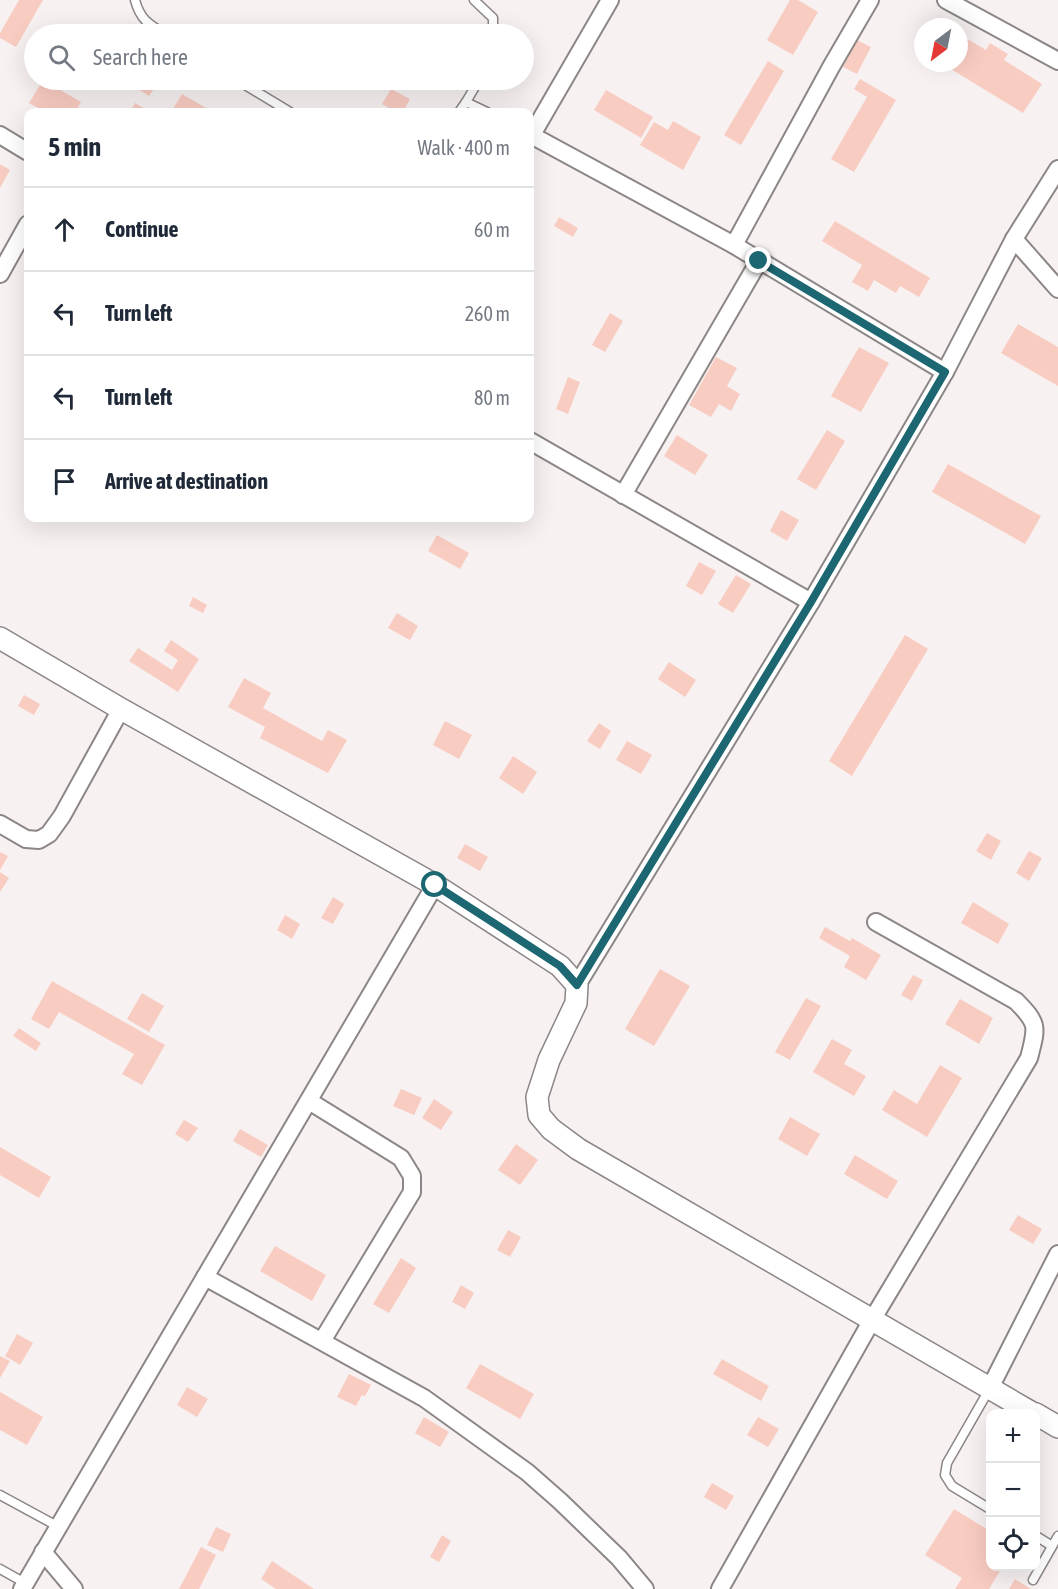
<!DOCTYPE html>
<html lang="en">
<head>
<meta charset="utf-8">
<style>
  :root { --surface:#fff; --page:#f2f2f3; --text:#1f2937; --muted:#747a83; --line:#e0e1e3 }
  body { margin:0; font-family:"Asap Condensed",sans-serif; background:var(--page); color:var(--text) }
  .controls { position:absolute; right:18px; bottom:18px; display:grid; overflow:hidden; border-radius:12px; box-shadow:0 6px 24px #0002 }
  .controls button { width:54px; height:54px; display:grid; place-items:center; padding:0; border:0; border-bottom:2px solid var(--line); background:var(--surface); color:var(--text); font:30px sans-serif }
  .compass { position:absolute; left:914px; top:18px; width:54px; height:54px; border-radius:50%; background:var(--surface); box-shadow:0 6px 24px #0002; rotate:212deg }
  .stop { position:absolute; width:18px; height:18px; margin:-14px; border:4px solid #1c6771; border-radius:50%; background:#fff }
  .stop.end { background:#1c6771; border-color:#fff; box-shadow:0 2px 6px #0008 }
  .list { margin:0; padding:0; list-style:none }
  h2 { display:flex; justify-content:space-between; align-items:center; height:78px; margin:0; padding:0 24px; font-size:26px }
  h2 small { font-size:20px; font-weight:400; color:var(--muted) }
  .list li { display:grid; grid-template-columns:39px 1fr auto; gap:18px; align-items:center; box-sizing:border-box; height:84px; padding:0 24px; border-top:2px solid var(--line) }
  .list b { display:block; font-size:22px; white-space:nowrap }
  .list em { font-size:20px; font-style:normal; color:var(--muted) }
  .icon { flex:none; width:33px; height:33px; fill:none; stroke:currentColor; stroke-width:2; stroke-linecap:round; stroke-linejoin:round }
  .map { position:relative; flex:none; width:1058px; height:1589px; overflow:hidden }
  .search { position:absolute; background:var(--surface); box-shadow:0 6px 24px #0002; left:24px; top:24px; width:510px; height:66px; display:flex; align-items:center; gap:15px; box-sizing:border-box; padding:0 21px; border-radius:33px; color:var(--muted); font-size:22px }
  .panel { position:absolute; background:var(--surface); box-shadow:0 6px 24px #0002; left:24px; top:108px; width:510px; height:414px; border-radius:12px }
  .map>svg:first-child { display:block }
  .building { fill:#f9ccc2 }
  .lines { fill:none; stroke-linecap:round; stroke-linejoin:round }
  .service-casing { stroke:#8c8786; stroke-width:11 }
  .minor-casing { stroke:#8c8786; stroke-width:20 }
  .tertiary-casing { stroke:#8c8786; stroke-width:24 }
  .service { stroke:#fff; stroke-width:8 }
  .minor { stroke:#fff; stroke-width:16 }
  .tertiary { stroke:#fff; stroke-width:21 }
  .route { stroke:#1c6771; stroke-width:8 }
</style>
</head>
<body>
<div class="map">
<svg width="1058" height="1589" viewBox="0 0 1058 1589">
  <rect width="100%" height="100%" fill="#f7f2f1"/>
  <!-- building -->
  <g class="building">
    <path d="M 19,0 L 43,0 L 16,47 L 0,38 L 0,33 Z"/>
    <path d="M 790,0 L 798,0 L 818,12 L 793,55 L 767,40 Z"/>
    <path d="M 959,34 L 986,50 L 990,43 L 1008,54 L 1004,60 L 1042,84 L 1023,113 L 941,63 L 959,63 Z"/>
    <path d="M 857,40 L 871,47 L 857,74 L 843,67 Z"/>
    <path d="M 768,61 L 784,71 L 741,145 L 724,135 Z"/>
    <path d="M 860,79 L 896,100 L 854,172 L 831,159 L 867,97 L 854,89 Z"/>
    <path d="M 43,80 L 81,102 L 75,112 L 45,112 L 29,103 Z"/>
    <path d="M 140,80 L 156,80 L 159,82 L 149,96 L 135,87 Z"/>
    <path d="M 391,89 L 410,99 L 403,112 L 396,112 L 382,104 Z"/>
    <path d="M 606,90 L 653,117 L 641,138 L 594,110 Z"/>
    <path d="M 182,94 L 213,112 L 171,112 Z"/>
    <path d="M 135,103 L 147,110 L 146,112 L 130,112 Z"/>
    <path d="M 673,121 L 701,137 L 683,170 L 640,145 L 654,122 L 668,130 Z"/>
    <path d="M 0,164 L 10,170 L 0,188 Z"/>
    <path d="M 559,217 L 578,228 L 573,237 L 554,226 Z"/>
    <path d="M 835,221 L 930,278 L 919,297 L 900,286 L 896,293 L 874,280 L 868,291 L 852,282 L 862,265 L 822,241 Z"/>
    <path d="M 610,313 L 623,321 L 605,352 L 592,345 Z"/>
    <path d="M 1018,324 L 1058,347 L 1058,386 L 1001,353 Z"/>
    <path d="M 859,347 L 889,363 L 861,412 L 831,396 Z"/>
    <path d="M 716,357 L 737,368 L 727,386 L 740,394 L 731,411 L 719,404 L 711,417 L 689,405 Z"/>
    <path d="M 568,377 L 580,382 L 568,414 L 556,409 Z"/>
    <path d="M 827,430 L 845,441 L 816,490 L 797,479 Z"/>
    <path d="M 677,435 L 708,455 L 695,475 L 664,456 Z"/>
    <path d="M 948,464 L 1041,516 L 1025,544 L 932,492 Z"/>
    <path d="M 781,510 L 799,520 L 787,541 L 770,531 Z"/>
    <path d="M 437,535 L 469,553 L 460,569 L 428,551 Z"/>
    <path d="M 699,562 L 716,571 L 702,595 L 686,586 Z"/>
    <path d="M 736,575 L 751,584 L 733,613 L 718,604 Z"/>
    <path d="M 193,597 L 207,605 L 203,613 L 189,606 Z"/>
    <path d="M 397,613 L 418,626 L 410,640 L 388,628 Z"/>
    <path d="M 905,635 L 928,649 L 852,776 L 829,761 Z"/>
    <path d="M 171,640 L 199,659 L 178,692 L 129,661 L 138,648 L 172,670 L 178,660 L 164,651 Z"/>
    <path d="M 669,662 L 696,680 L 685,697 L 658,679 Z"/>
    <path d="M 244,678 L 271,693 L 263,708 L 322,741 L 328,730 L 347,740 L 328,773 L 260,738 L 265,727 L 228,707 Z"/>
    <path d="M 24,695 L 40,704 L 34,715 L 18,706 Z"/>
    <path d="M 445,721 L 472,735 L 459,759 L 433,745 Z"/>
    <path d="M 599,723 L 611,731 L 600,749 L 587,741 Z"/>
    <path d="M 627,741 L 652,755 L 641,774 L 616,760 Z"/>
    <path d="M 513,756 L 537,772 L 523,794 L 499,778 Z"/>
    <path d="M 987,833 L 1001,841 L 991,860 L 976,851 Z"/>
    <path d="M 465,844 L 488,857 L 480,871 L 457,858 Z"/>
    <path d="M 1029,851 L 1042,858 L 1029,881 L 1016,873 Z"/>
    <path d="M 0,852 L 8,856 L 0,870 Z"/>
    <path d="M 0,872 L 9,878 L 0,892 Z"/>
    <path d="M 333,897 L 344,904 L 333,924 L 321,918 Z"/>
    <path d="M 973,902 L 1009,924 L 998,944 L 961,923 Z"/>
    <path d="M 285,915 L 300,924 L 292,939 L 277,930 Z"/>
    <path d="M 825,927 L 850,941 L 852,938 L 881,955 L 866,980 L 844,967 L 850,956 L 819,938 Z"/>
    <path d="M 660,969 L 690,986 L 654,1046 L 625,1029 Z"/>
    <path d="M 913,975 L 923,980 L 912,1001 L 901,995 Z"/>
    <path d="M 52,981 L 165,1045 L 142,1085 L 122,1074 L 134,1054 L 59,1012 L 49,1029 L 31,1019 Z"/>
    <path d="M 142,993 L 164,1006 L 149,1032 L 127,1019 Z"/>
    <path d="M 806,998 L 821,1006 L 790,1060 L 775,1052 Z"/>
    <path d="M 960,999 L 993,1018 L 979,1044 L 945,1024 Z"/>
    <path d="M 19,1028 L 41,1043 L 36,1051 L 13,1036 Z"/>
    <path d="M 832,1039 L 852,1050 L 844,1064 L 866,1076 L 854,1096 L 813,1072 Z"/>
    <path d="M 940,1065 L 962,1078 L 927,1137 L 882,1110 L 894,1090 L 917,1104 Z"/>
    <path d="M 401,1089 L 422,1098 L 414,1115 L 393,1106 Z"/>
    <path d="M 434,1099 L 453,1112 L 441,1130 L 422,1118 Z"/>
    <path d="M 790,1117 L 820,1134 L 807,1156 L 778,1139 Z"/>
    <path d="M 184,1120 L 198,1128 L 188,1142 L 175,1134 Z"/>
    <path d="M 240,1129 L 268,1145 L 261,1157 L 233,1141 Z"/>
    <path d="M 516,1144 L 538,1160 L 520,1185 L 498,1170 Z"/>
    <path d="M 0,1147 L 51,1177 L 39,1198 L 0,1175 Z"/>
    <path d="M 855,1155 L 898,1181 L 887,1199 L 844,1174 Z"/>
    <path d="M 1018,1215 L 1042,1229 L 1033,1244 L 1009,1230 Z"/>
    <path d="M 508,1230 L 521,1237 L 510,1257 L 497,1250 Z"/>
    <path d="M 275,1246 L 326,1275 L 312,1301 L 260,1271 Z"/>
    <path d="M 401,1258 L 416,1268 L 389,1313 L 373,1304 Z"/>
    <path d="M 461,1285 L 474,1293 L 465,1309 L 452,1302 Z"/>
    <path d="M 17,1334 L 33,1343 L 20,1365 L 5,1356 Z"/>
    <path d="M 0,1356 L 10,1361 L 0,1378 Z"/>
    <path d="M 722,1359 L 769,1386 L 761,1401 L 713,1374 Z"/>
    <path d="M 480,1364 L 534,1394 L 520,1419 L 466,1388 Z"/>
    <path d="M 349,1374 L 371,1385 L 365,1396 L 362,1395 L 356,1406 L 337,1397 Z"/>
    <path d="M 187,1387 L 208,1399 L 197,1417 L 177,1405 Z"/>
    <path d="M 0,1392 L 43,1417 L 27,1445 L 0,1430 Z"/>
    <path d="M 424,1417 L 449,1432 L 440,1447 L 415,1433 Z"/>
    <path d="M 758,1417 L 779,1429 L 768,1447 L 747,1435 Z"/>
    <path d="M 712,1483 L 734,1496 L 726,1510 L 704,1497 Z"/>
    <path d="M 954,1509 L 990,1531 L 990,1566 L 1003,1566 L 989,1589 L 955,1589 L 962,1578 L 925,1555 Z"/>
    <path d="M 216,1527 L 231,1534 L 223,1552 L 207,1545 Z"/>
    <path d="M 442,1535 L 451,1541 L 439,1562 L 430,1557 Z"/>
    <path d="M 201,1547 L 216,1555 L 199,1589 L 179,1589 Z"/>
    <path d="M 272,1561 L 314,1589 L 276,1589 L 261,1579 Z"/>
    <path d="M 1015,1579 L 1031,1589 L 1009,1589 Z"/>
  </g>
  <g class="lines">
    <!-- service casing -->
    <g class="service-casing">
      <g id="service">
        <path d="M 135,0 C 140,19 148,24 165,34"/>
        <path d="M 474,0 L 493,18 L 493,34"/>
        <path d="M 237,80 L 290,112"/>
        <path d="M 479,80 L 466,102 L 487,112"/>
        <path d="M 459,112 L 466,102"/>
        <path d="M 990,1388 L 947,1463 L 945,1475 L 952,1486 L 990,1509"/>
        <path d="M 0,1495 L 59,1527"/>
        <path d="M 1036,1536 L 1052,1546"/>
        <path d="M 0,1569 L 25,1583"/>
        <path d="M 1033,1580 L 1058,1536"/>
      </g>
    </g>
    <!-- minor casing -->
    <g class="minor-casing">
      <g id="minor">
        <path d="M 870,0 L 831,67 L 734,245 L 945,372"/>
        <path d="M 946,0 L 1058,61"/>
        <path d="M 0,135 L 28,152"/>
        <path d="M 531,135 L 734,245"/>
        <path d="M 530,138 L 610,0"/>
        <path d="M 1014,239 L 1058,289"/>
        <path d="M 0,274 L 28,224"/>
        <path d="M 530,441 L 811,602"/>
        <path d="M 623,495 L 759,261"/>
        <path d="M 0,824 L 26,839 L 39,840 L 49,834 L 62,816 L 121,709"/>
        <path d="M 577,985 L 811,602 L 945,372 L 1014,239 L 1058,169"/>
        <path d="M 309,1101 L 401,1158 L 412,1176 L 412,1192 L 322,1341"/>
        <path d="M 205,1277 L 424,1398 L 527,1472 L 560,1501 L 619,1558 L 645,1589"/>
        <path d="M 990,1388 L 1058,1254"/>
        <path d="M 43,1552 L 74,1589"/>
        <path d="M 22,1589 L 435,885"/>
        <path d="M 720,1589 L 872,1320 L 1029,1058 C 1037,1027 1039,1024 1016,1001 L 876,922"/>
      </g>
    </g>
    <!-- tertiary casing -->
    <g class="tertiary-casing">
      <g id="tertiary">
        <path d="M 0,638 L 121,709 L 435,885 L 560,966 L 577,985 L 576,1003 L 549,1060 L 537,1097 L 539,1115 L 551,1129 L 578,1149 L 1034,1414"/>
        <path d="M 1036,1414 L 1058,1427"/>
      </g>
    </g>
    <!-- service -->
    <use href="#service" class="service"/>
    <!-- minor -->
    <use href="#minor" class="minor"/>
    <!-- tertiary -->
    <use href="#tertiary" class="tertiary"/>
  </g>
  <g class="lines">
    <!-- route -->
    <path class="route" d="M 435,885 L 560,966 L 577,985 L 811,602 L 945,372 L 759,261"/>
  </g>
</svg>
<div class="controls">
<button>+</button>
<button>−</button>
<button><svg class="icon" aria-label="locate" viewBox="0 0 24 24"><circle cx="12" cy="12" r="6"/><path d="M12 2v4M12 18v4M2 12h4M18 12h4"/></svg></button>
</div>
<svg class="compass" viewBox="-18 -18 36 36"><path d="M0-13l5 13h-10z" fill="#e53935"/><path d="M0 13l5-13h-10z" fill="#747a83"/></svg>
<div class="stop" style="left:435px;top:885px"></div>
<div class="stop end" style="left:759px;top:261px"></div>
<div class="search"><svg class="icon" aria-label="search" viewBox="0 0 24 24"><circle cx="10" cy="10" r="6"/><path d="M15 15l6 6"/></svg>Search here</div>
<section class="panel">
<h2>5 min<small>Walk · 400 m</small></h2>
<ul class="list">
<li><svg class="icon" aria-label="ahead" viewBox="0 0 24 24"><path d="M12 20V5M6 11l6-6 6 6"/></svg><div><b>Continue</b></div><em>60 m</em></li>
<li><svg class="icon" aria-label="left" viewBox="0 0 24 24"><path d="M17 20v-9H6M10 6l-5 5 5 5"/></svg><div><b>Turn left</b></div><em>260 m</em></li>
<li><svg class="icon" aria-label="left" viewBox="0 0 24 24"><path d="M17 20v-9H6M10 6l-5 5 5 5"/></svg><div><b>Turn left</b></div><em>80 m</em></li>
<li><svg class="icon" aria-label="arrive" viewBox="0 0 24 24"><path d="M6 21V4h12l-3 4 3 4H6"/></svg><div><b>Arrive at destination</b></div></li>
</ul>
</section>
</div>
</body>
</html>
